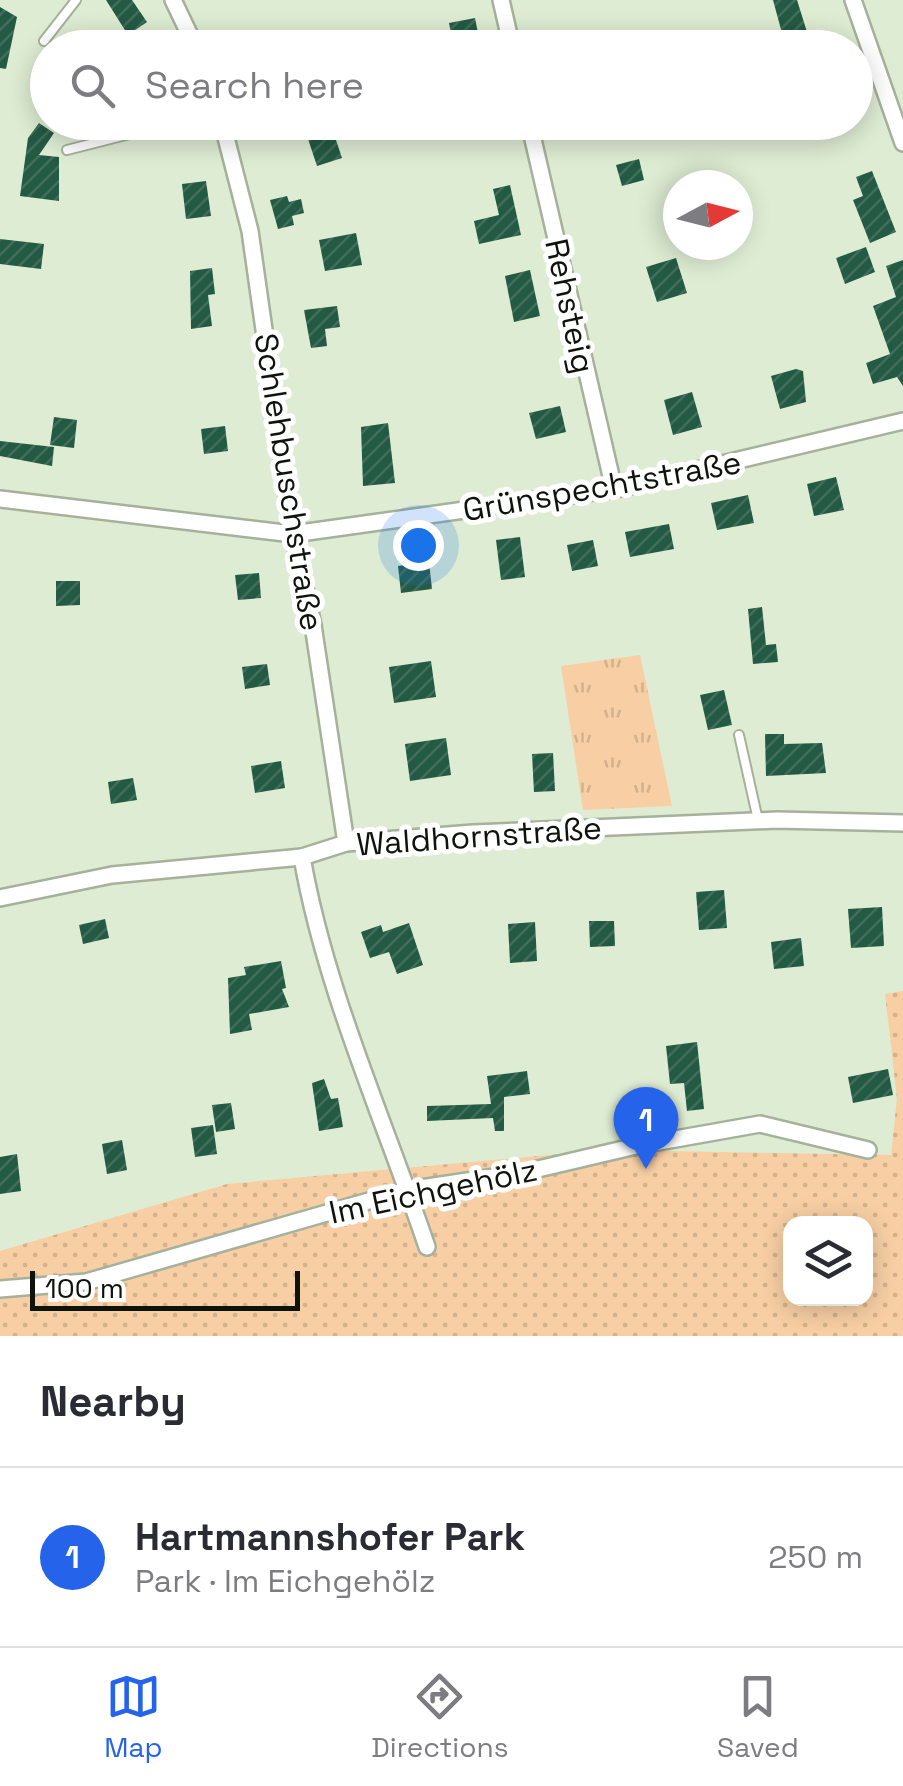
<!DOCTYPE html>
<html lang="en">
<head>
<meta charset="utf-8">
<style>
  :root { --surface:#fff; --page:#f2f2f3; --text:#2b2b33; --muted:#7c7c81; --line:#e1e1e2; --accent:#2563eb }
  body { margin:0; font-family:"Space Grotesk",sans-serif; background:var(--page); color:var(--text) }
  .controls { position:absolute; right:30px; bottom:30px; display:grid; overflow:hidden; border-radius:20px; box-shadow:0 5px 25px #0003 }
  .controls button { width:90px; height:90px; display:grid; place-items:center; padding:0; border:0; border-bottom:2px solid var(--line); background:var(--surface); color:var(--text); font:50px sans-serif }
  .compass { position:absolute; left:663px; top:170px; width:90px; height:90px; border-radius:50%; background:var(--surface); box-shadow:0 5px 25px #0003; rotate:83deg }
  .scale { position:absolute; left:30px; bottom:25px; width:270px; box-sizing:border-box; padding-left:10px; border:5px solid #0e130b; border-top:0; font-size:28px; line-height:35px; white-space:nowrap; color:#0e130b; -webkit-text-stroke:8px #fff; paint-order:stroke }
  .you { position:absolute; left:418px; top:545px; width:35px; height:35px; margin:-25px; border:8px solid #fff; border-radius:50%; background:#1a73e8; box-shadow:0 0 0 15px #1a73e833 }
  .badge { display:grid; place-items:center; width:65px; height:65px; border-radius:50%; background:var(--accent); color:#fff; font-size:32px; font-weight:700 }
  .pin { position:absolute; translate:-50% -82px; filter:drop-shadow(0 2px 5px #0008) }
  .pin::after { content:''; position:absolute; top:52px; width:35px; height:30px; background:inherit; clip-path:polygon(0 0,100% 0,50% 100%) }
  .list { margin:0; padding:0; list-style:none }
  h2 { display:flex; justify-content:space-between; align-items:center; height:130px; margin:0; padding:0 40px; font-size:42px }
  h2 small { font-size:32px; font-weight:400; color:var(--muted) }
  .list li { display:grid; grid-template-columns:65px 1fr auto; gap:30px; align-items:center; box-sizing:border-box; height:180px; padding:0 40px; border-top:2px solid var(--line) }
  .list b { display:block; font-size:38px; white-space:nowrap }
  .list p { margin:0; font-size:32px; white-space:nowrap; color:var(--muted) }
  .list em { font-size:32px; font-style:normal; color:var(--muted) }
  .icon { flex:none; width:55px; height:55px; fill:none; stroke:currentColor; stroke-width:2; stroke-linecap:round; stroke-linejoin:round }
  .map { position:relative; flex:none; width:903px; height:1336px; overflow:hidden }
  .search { position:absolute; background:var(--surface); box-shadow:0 5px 25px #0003; left:30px; right:30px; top:30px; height:110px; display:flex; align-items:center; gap:25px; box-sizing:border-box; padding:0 35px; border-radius:55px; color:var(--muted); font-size:38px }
  .sheet { height:310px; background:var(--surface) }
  nav { display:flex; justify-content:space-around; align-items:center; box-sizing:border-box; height:140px; border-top:2px solid var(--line); background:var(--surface); font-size:28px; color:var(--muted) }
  nav a { display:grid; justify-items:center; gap:5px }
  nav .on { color:var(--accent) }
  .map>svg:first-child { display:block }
  .grass { fill:url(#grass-tufts) }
  .park { fill:url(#park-dots); fill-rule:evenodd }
  .building { fill:url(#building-hatch) }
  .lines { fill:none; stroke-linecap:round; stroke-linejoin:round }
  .service-casing { stroke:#a5b19b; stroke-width:12 }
  .minor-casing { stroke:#a5b19b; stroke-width:20 }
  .service { stroke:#fff; stroke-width:8 }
  .minor { stroke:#fff; stroke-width:15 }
  .labels { text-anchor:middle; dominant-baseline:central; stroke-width:10; stroke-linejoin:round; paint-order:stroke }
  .street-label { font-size:32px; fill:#0e130b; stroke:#fff }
</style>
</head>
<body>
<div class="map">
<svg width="903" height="1336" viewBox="0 0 903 1336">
  <defs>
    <pattern id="grass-tufts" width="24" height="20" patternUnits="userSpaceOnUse" patternTransform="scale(2.5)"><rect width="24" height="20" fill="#f8cfa4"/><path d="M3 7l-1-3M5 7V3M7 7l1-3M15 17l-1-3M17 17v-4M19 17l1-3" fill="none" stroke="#d3b18c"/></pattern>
    <pattern id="park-dots" width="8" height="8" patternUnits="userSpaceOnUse" patternTransform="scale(2.5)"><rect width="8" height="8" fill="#f8cfa4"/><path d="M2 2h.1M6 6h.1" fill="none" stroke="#d3b18c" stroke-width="1.8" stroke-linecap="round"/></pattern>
    <pattern id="building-hatch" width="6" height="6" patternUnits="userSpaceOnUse" patternTransform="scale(2.5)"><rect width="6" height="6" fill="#235a43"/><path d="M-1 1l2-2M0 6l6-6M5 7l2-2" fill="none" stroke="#416d5a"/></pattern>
  </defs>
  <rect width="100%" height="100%" fill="#deecd3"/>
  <!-- grass -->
  <path class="grass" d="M 640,655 L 672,806 L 583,810 L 561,666 Z"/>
  <!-- park -->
  <path class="park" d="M 903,991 L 903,1336 L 0,1336 L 0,1251 L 227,1184 L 604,1150 L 891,1155 L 897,1098 L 885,994 ZM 790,1224 L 866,1224 L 866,1298 L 790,1298 Z"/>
  <!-- building -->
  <g class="building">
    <path d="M 106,0 L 132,0 L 147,22 L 128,35 Z"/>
    <path d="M 773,0 L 797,0 L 812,48 L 786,48 Z"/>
    <path d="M 0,7 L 17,17 L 6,69 L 0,68 Z"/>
    <path d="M 475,18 L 481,48 L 454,48 L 449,23 Z"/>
    <path d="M 39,123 L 54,133 L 39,155 L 59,157 L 59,201 L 20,196 L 28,138 Z"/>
    <path d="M 332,128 L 342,158 L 317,166 L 307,136 Z"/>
    <path d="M 639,159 L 644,180 L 622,186 L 616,165 Z"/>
    <path d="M 872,171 L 896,232 L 870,243 L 853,200 L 863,196 L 856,177 Z"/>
    <path d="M 206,181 L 211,216 L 186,219 L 182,184 Z"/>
    <path d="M 510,185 L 521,235 L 479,244 L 474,221 L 499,215 L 493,189 Z"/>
    <path d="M 287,196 L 289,202 L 301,199 L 304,213 L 292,216 L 294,225 L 278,229 L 270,200 Z"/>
    <path d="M 356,233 L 362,265 L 325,271 L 319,240 Z"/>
    <path d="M 0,239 L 44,244 L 41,269 L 0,264 Z"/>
    <path d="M 866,247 L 875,272 L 845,284 L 836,258 Z"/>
    <path d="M 676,258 L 687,293 L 657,302 L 646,267 Z"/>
    <path d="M 903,260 L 903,386 L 897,377 L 873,384 L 866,363 L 890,354 L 873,306 L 896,297 L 886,266 Z"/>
    <path d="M 212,268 L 215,294 L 208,295 L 212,326 L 191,329 L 190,271 Z"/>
    <path d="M 530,270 L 540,316 L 514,322 L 505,276 Z"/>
    <path d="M 337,306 L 340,327 L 325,329 L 327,346 L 311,348 L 304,310 Z"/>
    <path d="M 796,369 L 803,371 L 806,402 L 780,409 L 771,376 Z"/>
    <path d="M 692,392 L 702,427 L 673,435 L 664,400 Z"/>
    <path d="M 560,406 L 566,432 L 536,439 L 529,413 Z"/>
    <path d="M 54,417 L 77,420 L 74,448 L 50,445 Z"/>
    <path d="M 388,423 L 395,483 L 363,486 L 361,427 Z"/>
    <path d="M 225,426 L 228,451 L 204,454 L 201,429 Z"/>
    <path d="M 0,441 L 54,447 L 52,466 L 0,456 Z"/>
    <path d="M 836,477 L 844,510 L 814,516 L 807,484 Z"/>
    <path d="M 748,495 L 754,523 L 717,530 L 711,503 Z"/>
    <path d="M 669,524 L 674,549 L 630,557 L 625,532 Z"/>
    <path d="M 520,537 L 525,577 L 501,580 L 496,540 Z"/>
    <path d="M 593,540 L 598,566 L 572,571 L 567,545 Z"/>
    <path d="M 429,562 L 432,589 L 401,593 L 398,566 Z"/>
    <path d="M 259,573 L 261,598 L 238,600 L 235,575 Z"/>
    <path d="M 56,581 L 80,581 L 80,605 L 56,606 Z"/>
    <path d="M 762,607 L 766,645 L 776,644 L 778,662 L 753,664 L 748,609 Z"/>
    <path d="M 431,661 L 436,697 L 394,703 L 389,667 Z"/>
    <path d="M 267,664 L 270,685 L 245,689 L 242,667 Z"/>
    <path d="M 724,690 L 732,725 L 708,730 L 700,695 Z"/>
    <path d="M 765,734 L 784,734 L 784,744 L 822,743 L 826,773 L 766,776 Z"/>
    <path d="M 446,738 L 451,775 L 410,781 L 405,744 Z"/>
    <path d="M 553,753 L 555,791 L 534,792 L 532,754 Z"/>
    <path d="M 281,761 L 285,788 L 255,793 L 251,766 Z"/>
    <path d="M 133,778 L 137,800 L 111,804 L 108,782 Z"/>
    <path d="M 724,890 L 727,928 L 699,930 L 696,892 Z"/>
    <path d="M 882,907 L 884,946 L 851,948 L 848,909 Z"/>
    <path d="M 105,919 L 109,938 L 83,944 L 79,925 Z"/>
    <path d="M 589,921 L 614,921 L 615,946 L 590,947 Z"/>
    <path d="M 535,922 L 537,961 L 510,963 L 508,924 Z"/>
    <path d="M 409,923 L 423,965 L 397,974 L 389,952 L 370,958 L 361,932 L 381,925 L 383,932 Z"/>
    <path d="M 801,938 L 804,966 L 774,969 L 771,942 Z"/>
    <path d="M 281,961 L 286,988 L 282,989 L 289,1007 L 249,1014 L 252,1030 L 230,1034 L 228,978 L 246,975 L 244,967 Z"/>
    <path d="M 697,1042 L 704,1109 L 687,1111 L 684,1083 L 670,1084 L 666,1046 Z"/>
    <path d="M 888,1069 L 893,1095 L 853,1103 L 848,1077 Z"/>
    <path d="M 527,1071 L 530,1094 L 504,1097 L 504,1131 L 495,1131 L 493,1118 L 427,1121 L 427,1106 L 491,1104 L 487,1076 Z"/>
    <path d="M 324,1079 L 331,1099 L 338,1098 L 343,1127 L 319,1131 L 312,1083 Z"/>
    <path d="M 231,1103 L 235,1129 L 216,1132 L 212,1105 Z"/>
    <path d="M 213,1125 L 217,1154 L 195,1157 L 191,1128 Z"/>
    <path d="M 122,1140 L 127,1170 L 107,1174 L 102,1144 Z"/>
    <path d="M 17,1154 L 21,1191 L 0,1194 L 0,1157 Z"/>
  </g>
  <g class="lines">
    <!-- service casing -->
    <g class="service-casing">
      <g id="service">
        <path d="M 44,41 L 76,0"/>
        <path d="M 67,150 L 177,122"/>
        <path d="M 739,735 L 758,820"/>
      </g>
    </g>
    <!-- minor casing -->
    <g class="minor-casing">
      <g id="minor">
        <path d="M 173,0 L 196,48"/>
        <path d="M 501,0 L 512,48"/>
        <path d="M 853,0 L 903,143"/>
        <path d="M 222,122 L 250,231 L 293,534 L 313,625 L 346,843"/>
        <path d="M 529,122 L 614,489"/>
        <path d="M 0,499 L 293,534 L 621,488 L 903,421"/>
        <path d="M 302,857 C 325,990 384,1119 427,1247"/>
        <path d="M 0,898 L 112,875 L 302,857 L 346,843 L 473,833 L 777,820 L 903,823"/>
        <path d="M 0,1289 L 86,1282 L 407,1190 L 521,1173 L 636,1146 L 760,1124 L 868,1150"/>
      </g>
    </g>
    <!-- service -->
    <use href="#service" class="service"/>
    <!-- minor -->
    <use href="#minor" class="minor"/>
  </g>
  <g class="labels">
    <!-- street labels -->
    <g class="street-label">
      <text transform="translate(570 306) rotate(78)">Rehsteig</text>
      <text transform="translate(289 482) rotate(81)">Schlehbuschstraße</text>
      <text transform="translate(602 486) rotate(-10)">Grünspechtstraße</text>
      <text transform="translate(479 836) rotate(-4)">Waldhornstraße</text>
      <text transform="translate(433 1191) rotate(-12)">Im Eichgehölz</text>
    </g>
  </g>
</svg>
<div class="controls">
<button><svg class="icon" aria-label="layers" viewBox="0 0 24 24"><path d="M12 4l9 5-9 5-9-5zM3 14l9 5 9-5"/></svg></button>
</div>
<svg class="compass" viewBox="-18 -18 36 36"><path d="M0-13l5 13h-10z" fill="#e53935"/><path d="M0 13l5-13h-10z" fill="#7c7c81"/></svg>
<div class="scale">100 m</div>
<div class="you"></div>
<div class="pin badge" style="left:646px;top:1169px">1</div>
<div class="search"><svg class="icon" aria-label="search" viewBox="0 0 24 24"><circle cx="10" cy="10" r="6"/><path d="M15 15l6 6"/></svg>Search here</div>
</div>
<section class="sheet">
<h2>Nearby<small></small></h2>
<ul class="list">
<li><span class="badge">1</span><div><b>Hartmannshofer Park</b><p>Park · Im Eichgehölz</p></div><em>250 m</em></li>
</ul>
</section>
<nav>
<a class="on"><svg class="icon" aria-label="map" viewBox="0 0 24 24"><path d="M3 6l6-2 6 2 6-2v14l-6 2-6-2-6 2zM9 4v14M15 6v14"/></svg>Map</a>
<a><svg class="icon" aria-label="directions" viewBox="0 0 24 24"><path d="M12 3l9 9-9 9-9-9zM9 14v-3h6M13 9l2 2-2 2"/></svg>Directions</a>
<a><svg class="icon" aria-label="saved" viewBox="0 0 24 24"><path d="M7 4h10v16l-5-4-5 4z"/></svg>Saved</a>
</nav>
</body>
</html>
